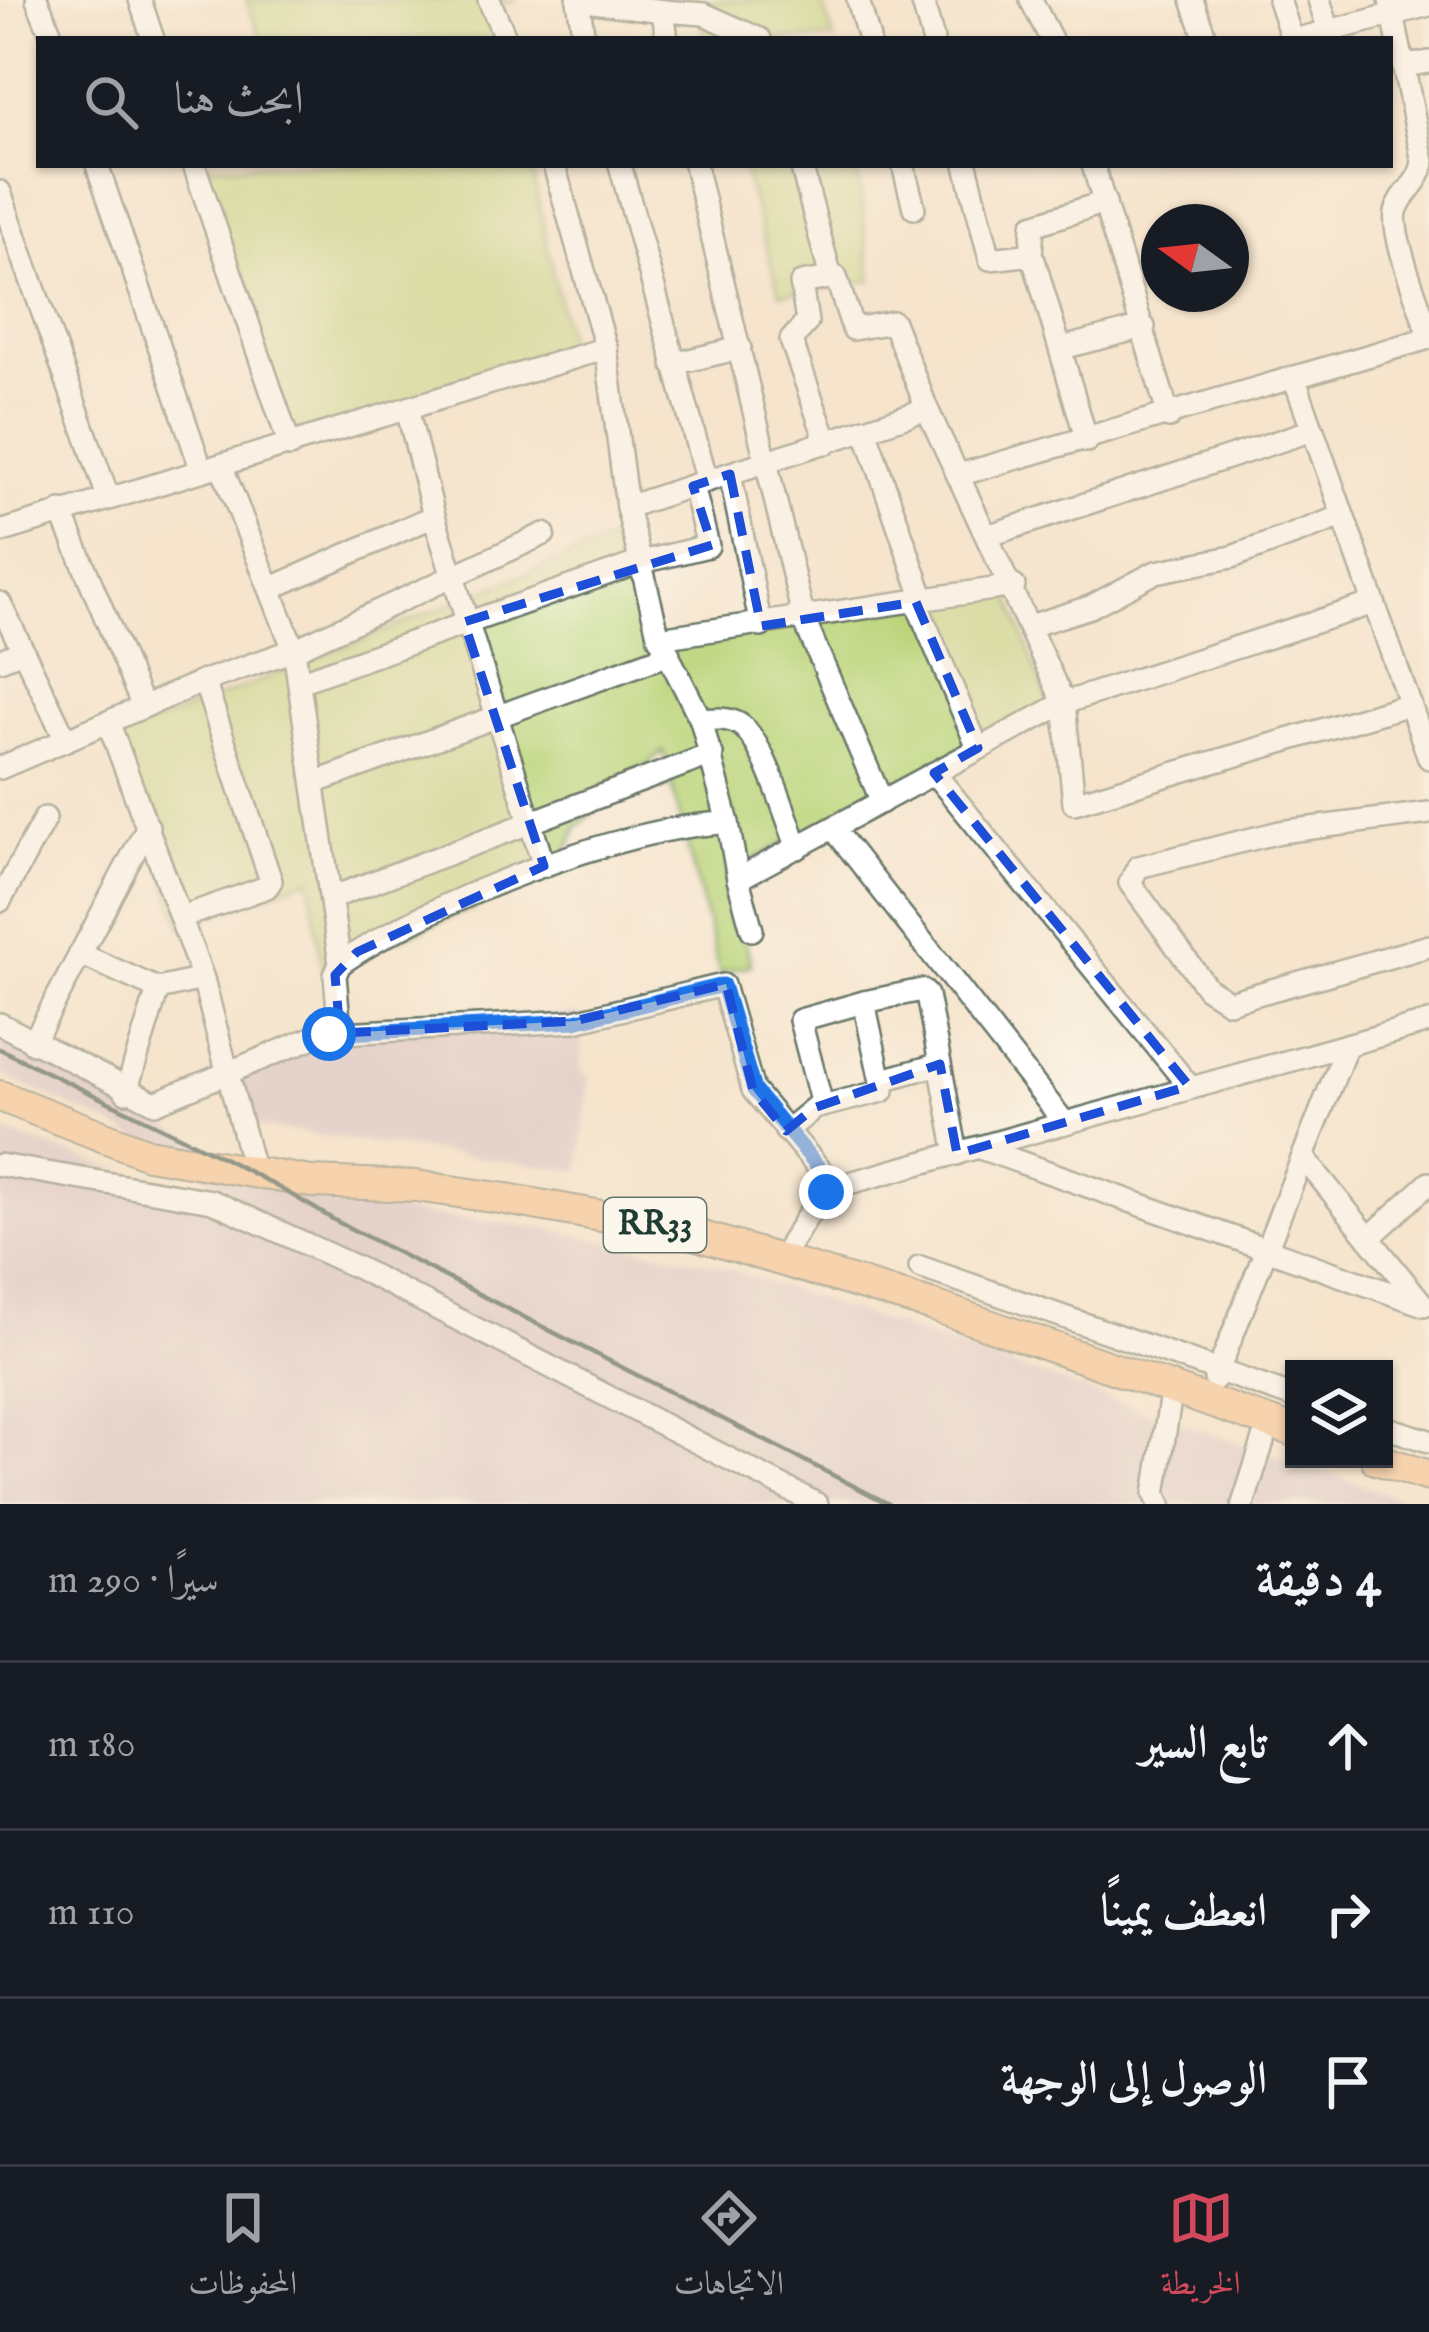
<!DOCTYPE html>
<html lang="ar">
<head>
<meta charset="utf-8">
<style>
  :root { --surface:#171b24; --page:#20242c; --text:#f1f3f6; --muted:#9ea1a6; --line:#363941; --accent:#d1495b }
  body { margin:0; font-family:"IM FELL English",Amiri,serif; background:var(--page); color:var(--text); direction:rtl }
  .controls { position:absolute; right:36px; bottom:36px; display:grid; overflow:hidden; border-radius:0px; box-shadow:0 3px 9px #0004 }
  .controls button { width:108px; height:108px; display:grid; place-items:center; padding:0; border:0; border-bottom:3px solid var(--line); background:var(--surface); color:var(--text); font:60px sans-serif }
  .compass { position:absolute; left:1141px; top:204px; width:108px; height:108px; border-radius:50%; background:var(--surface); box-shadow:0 3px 9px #0004; rotate:285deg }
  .stop { position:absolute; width:36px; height:36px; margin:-27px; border:9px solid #1a73e8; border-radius:50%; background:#fff }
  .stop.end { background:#1a73e8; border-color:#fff; box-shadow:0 3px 12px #0008 }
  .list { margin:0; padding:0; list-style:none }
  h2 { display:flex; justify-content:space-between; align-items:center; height:156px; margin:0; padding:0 48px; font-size:51px }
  h2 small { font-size:39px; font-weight:400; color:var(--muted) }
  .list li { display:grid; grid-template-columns:78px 1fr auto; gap:36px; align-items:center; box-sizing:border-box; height:168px; padding:0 48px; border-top:3px solid var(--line) }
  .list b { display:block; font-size:45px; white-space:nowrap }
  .list em { font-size:39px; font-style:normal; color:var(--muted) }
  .icon { flex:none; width:66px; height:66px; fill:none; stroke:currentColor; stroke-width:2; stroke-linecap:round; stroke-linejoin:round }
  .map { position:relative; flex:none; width:1429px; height:1504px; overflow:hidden; direction:ltr }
  .search { position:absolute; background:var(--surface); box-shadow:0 3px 9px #0004; left:36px; right:36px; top:36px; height:132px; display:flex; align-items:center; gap:30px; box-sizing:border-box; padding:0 42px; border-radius:0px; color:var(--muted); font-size:45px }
  .sheet { height:660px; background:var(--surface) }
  nav { display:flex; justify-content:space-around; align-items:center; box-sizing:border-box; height:168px; border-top:3px solid var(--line); background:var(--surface); font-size:33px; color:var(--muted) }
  nav a { display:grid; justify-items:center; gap:6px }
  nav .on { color:var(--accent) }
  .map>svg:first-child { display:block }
  .industrial { fill:#d1bdc9 }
  .green { fill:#bbd479; stroke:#6d8856; stroke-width:3 }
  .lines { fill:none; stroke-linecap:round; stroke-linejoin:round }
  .minor-casing { stroke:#6a7769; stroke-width:26 }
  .highway-casing { stroke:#6a7769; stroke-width:34 }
  .minor { stroke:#fff; stroke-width:21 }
  .highway { stroke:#f7bd88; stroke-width:30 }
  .rail { stroke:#1f3d34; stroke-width:4.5 }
  .route { stroke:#1a73e8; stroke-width:15 }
  .marked { fill:none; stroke:#1d4ed8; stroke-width:9; stroke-dasharray:24 15; stroke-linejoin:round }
  .labels { text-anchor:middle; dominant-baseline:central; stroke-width:10; stroke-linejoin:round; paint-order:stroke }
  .shield { fill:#fbf7ec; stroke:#61756b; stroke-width:3 }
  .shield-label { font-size:33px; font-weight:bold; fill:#1f3d34 }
</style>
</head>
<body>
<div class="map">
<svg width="1429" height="1504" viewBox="0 0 1429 1504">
  <rect width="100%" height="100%" fill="#fbf7ec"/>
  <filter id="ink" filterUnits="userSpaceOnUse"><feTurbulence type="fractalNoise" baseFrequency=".00833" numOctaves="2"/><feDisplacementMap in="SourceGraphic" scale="24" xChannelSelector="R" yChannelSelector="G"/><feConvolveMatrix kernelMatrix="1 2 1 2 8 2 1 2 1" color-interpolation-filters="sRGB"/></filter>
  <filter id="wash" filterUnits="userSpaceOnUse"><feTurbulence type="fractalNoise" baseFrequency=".004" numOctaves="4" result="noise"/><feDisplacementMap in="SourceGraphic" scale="48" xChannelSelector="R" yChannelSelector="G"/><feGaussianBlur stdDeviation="2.7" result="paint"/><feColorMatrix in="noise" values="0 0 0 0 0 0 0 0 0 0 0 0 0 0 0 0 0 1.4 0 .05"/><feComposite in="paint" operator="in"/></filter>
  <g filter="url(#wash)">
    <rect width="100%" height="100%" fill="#f6e4cc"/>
    <!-- industrial -->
    <g class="industrial">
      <path d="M 581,1015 L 581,1074 L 589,1075 L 580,1171 L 247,1125 L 227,1065 L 322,1025 Z"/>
      <path d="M 0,1037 L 163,1124 L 329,1204 L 548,1229 L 714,1264 L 1417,1504 L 0,1504 L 0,1131 L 137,1176 L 231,1191 L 108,1123 L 0,1074 Z"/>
    </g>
    <!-- green -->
    <g class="green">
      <path d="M 246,0 L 518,0 L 498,3 L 505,39 L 261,39 Z"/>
      <path d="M 694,0 L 822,0 L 834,39 L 706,39 Z"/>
      <path d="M 206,165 L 531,165 L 571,360 L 284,441 Z"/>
      <path d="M 742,165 L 857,165 L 872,281 L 780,294 Z"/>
      <path d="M 618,537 L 649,649 L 1007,588 L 1048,704 L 729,873 L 751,965 L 720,973 L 663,751 L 577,827 L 559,873 L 322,969 L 310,878 L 182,927 L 120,737 Z"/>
    </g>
  </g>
  <g filter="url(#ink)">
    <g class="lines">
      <!-- minor casing -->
      <g class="minor-casing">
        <g id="minor">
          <path d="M 37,0 L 53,39"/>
          <path d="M 140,0 L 153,39"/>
          <path d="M 489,0 L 506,39"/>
          <path d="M 578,0 L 663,11 L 667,39"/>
          <path d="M 578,0 L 584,39"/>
          <path d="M 858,0 L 869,39"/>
          <path d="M 922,0 L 933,39"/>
          <path d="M 1031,0 L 1051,39"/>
          <path d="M 1192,0 L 1206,39"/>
          <path d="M 1279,0 L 1292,39"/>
          <path d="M 1319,0 L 1329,31"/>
          <path d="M 1390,0 L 1423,162 C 1420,184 1401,192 1396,212 C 1391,236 1421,308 1429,335"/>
          <path d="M 663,11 L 704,14 L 760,39"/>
          <path d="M 1298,39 L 1429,5"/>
          <path d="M 1404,66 L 1429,62"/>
          <path d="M 97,165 L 202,471"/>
          <path d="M 194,165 L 290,446"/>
          <path d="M 554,165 L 606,348 L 627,507 L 659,638 L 1014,586"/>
          <path d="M 620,165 L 707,481"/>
          <path d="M 695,165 L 804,620 L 882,802"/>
          <path d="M 801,165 L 831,278"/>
          <path d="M 903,165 L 914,208"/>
          <path d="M 966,165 L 990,259 L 1025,255 L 1034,260 L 1087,441"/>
          <path d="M 1093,165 L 1169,417"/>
          <path d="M 0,192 L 108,497"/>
          <path d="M 1031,256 L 1033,225 L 1105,202"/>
          <path d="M 1062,348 L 1144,327"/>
          <path d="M 673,364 L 740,348"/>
          <path d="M 1294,377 L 1429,758"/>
          <path d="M 865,429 L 924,600"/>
          <path d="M 827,443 L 791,340 L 807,322 L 801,283 L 836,277 L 853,329 L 893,322 L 927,409 L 1064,703 L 1074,803 L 1410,704"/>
          <path d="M 221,465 L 294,650 L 340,964"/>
          <path d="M 730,474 L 761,626"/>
          <path d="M 959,475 L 1429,338"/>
          <path d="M 627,507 L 927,409"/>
          <path d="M 61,511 L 143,707"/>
          <path d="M 434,516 L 544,866"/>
          <path d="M 0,532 L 606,348"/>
          <path d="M 990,535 L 1313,430"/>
          <path d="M 272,588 L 434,516 L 407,409"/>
          <path d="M 916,602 L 978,748"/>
          <path d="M 0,603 L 66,740"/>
          <path d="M 1030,626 L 1090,607 L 1156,572 L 1232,557 L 1343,516"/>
          <path d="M 663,645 L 701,720 L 728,823"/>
          <path d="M 0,660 L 23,651"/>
          <path d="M 299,682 L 638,563 L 708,546 L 693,486"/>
          <path d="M 701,720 C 714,719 727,717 739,724 C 764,739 786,819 798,848"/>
          <path d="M 109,724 L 203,979 L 254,1173"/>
          <path d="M 0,768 L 204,681 L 294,650 L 544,534"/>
          <path d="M 934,773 L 1189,1086"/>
          <path d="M 314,783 L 669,654"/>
          <path d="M 1429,813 L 1280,832 L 1138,867 L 1130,883 L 1207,988 L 1229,1002 L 1429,946"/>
          <path d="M 834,829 L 1064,1122"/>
          <path d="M 331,898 L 712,754"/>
          <path d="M 0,901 L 45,818"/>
          <path d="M 182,917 L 267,887 L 271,881 L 204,681"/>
          <path d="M 752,930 L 738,879 L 1064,703 L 1374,603"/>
          <path d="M 80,954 L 158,989 L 203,979"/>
          <path d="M 864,1002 L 922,990 L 927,995 L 957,1154"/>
          <path d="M 0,1024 L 155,1103 L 321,1034 L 575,1021 L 723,985 L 753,1090 L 835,1187"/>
          <path d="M 340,1033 L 335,975 L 340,964 C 427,903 623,825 728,823 L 738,879"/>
          <path d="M 33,1043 L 148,826"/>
          <path d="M 882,1080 L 940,1064"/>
          <path d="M 126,1092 L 158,989"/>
          <path d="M 786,1131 L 814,1108 L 883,1091 L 864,1002 L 800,1020 L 822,1105"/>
          <path d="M 980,1148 L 1424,1305"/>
          <path d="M 1304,1158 L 1421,1302"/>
          <path d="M 0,1165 L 212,1201 L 356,1267 L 817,1504"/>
          <path d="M 1369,1238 L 1429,1183"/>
          <path d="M 790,1244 L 817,1201 L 835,1187 L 1429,1022"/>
          <path d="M 920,1267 L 1294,1397"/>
          <path d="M 1215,1379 L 1347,1045"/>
          <path d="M 1384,1427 L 1429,1441"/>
          <path d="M 1160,1504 L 1155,1494 L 1172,1388"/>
          <path d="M 1243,1504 L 1269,1423"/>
        </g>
      </g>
      <!-- highway casing -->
      <g class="highway-casing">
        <g id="highway">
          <path d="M 0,1096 L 148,1154 L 311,1182 L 416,1186 L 506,1199 L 680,1230 L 934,1306 L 1294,1431"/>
          <path d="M 1376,1459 L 1429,1476"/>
        </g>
      </g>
      <!-- minor -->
      <use href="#minor" class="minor"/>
      <!-- highway -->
      <use href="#highway" class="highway"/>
      <!-- rail -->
      <path class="rail" d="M 0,1049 C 112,1106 228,1154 334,1220 L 889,1504"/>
    </g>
  </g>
  <g class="lines" filter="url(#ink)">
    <!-- route -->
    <path class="route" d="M 329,1034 L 575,1021 L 723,985 L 754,1090 L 835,1187 L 826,1192"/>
  </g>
  <!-- marked area -->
  <path d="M0 0H1429V1504H0ZM 730,474 L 761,626 L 916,602 L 978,748 L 934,773 L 1189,1086 L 957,1154 L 940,1064 L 814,1108 L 786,1131 L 753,1090 L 726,984 L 575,1021 L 340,1033 L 335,975 L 357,952 L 544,866 L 464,622 L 712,545 L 693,486 Z" fill="#f6e4cc" fill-opacity=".55" fill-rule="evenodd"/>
  <path class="marked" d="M 730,474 L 761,626 L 916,602 L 978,748 L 934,773 L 1189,1086 L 957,1154 L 940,1064 L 814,1108 L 786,1131 L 753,1090 L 726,984 L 575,1021 L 340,1033 L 335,975 L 357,952 L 544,866 L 464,622 L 712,545 L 693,486 Z"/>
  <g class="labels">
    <!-- shield labels -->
    <rect class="shield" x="604" y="1198" width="102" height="54" rx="9"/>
    <g class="shield-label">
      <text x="655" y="1225">RR33</text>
    </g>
  </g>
</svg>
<div class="controls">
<button><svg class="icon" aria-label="layers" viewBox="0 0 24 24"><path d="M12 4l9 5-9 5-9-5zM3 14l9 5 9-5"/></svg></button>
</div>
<svg class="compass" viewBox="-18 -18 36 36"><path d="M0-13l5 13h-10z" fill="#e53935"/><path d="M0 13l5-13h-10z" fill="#9ea1a6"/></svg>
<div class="stop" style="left:329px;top:1034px"></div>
<div class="stop end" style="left:826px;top:1192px"></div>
<div class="search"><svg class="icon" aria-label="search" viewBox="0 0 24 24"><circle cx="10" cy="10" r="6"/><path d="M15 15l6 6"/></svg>ابحث هنا</div>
</div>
<section class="sheet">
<h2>4 دقيقة<small>سيرًا · 290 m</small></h2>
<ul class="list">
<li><svg class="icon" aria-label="ahead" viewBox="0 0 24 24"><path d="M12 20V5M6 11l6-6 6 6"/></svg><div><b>تابع السير</b></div><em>180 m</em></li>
<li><svg class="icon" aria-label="right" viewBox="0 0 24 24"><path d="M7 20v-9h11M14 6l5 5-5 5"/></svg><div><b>انعطف يمينًا</b></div><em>110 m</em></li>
<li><svg class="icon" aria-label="arrive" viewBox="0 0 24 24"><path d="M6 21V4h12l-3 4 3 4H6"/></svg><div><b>الوصول إلى الوجهة</b></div></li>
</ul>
</section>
<nav>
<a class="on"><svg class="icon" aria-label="map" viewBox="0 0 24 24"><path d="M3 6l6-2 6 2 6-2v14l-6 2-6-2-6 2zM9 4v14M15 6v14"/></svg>الخريطة</a>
<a><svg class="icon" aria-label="directions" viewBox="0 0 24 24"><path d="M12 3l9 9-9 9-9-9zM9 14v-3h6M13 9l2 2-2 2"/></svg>الاتجاهات</a>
<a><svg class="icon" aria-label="saved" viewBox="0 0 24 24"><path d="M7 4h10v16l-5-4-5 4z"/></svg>المحفوظات</a>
</nav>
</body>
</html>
